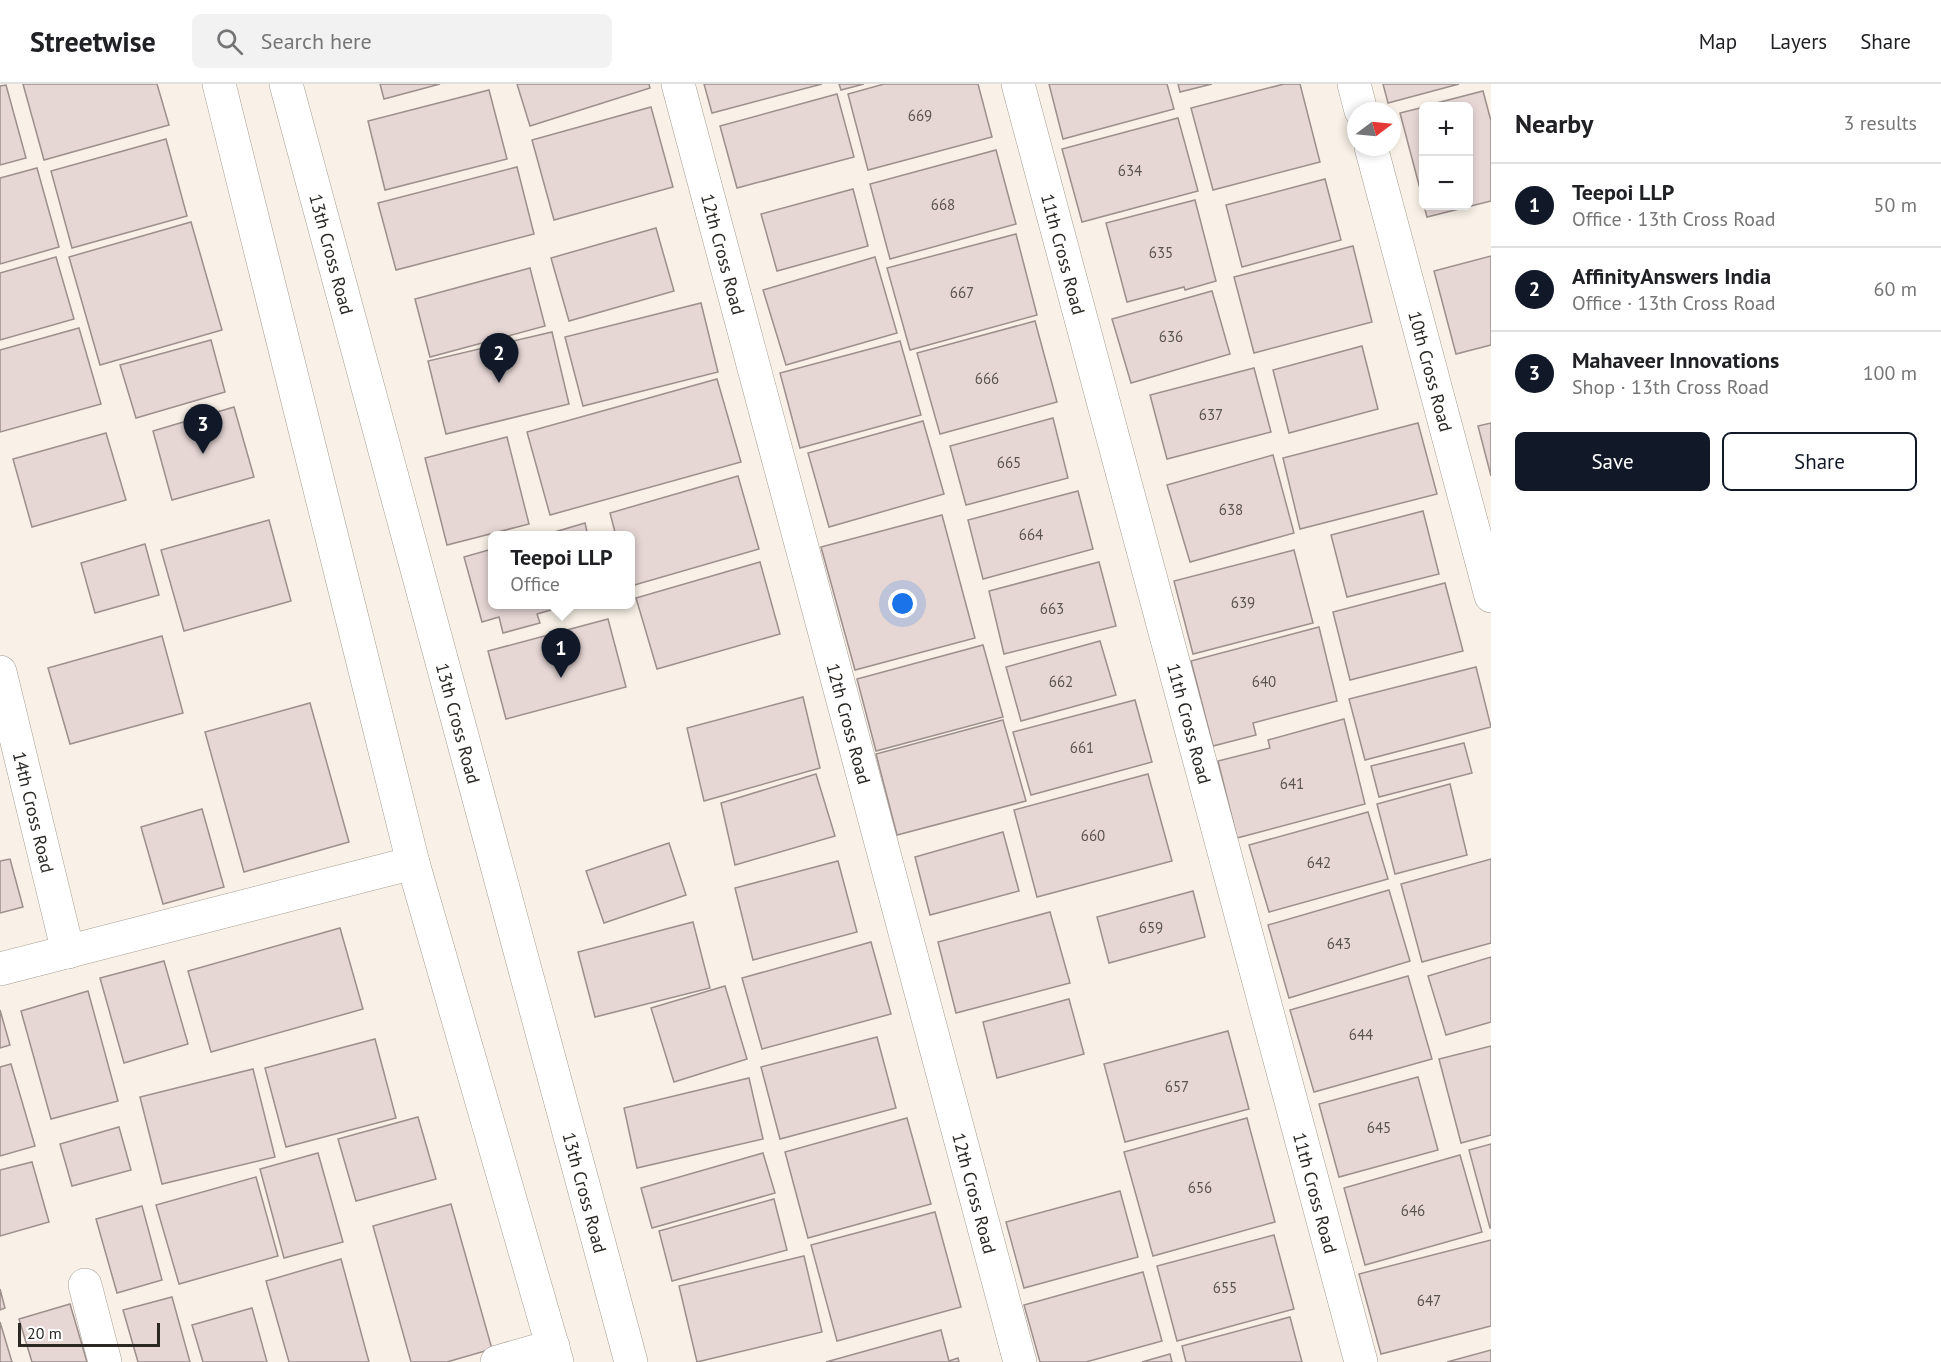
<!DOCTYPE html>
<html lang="en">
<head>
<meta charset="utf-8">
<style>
  :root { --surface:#fff; --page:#f2f2f2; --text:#202124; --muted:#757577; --line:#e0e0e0; --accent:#111827 }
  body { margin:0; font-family:"PT Sans",sans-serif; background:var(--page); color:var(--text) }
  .controls { position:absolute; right:18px; top:18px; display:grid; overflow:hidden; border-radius:9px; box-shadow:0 3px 9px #0003 }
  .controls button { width:54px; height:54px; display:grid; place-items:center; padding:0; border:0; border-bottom:2px solid var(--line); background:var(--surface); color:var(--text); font:30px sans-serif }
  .compass { position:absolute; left:1347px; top:18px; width:54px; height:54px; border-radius:50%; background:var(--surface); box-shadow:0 3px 9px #0003; rotate:74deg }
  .scale { position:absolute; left:18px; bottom:15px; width:142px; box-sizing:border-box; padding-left:6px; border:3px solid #2b2824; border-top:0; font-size:16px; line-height:21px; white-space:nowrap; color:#2b2824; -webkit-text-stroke:4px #fff; paint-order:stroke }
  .you { position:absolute; left:903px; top:520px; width:21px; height:21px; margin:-15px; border:4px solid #fff; border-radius:50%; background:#1a73e8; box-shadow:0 0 0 9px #1a73e833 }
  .badge { display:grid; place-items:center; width:39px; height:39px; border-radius:50%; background:var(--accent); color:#fff; font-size:20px; font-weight:700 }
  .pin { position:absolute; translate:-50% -50px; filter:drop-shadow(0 2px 3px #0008) }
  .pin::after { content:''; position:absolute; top:32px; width:21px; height:18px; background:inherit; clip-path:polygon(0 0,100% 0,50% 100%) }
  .popup { position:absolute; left:488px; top:447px; width:147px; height:78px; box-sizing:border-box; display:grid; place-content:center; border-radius:9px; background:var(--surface); filter:drop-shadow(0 2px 4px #0005); font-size:20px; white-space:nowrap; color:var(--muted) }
  .popup b { font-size:22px; color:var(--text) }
  .popup::after { content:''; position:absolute; left:50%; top:100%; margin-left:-12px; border:12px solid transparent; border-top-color:var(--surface) }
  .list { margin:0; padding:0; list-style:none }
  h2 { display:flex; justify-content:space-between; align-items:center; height:78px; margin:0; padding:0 24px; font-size:26px }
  h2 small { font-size:20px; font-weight:400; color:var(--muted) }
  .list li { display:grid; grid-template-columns:39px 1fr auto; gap:18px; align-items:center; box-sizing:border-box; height:84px; padding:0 24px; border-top:2px solid var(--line) }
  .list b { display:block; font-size:22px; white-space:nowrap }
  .list p { margin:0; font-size:20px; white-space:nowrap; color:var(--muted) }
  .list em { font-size:20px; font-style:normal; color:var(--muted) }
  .actions { display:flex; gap:12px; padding:18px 24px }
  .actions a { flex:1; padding:14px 0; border:2px solid var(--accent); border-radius:9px; text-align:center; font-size:21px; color:var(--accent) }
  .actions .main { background:var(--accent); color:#fff }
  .icon { flex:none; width:33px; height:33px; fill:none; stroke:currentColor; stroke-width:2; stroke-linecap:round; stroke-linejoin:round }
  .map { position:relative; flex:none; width:1491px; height:1278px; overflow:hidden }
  header { display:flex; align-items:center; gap:36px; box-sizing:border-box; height:84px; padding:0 30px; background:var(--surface); border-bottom:2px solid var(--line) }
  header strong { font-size:28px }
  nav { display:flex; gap:33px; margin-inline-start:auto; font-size:21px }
  .search { width:420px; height:54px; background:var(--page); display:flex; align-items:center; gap:15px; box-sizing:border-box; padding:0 21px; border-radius:9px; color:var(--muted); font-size:22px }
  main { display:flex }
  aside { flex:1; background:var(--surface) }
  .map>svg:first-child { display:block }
  .building { fill:#e6d7d5; stroke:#9c8f8c; stroke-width:1.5 }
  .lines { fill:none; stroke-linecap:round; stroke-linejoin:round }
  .street-casing { stroke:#a59d93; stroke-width:34 }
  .secondary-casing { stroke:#a59d93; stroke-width:34 }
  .street { stroke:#fff; stroke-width:33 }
  .secondary { stroke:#fff; stroke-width:33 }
  .labels { text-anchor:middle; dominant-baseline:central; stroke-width:5; stroke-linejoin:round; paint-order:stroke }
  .number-label { font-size:15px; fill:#5a5450 }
  .street-label { font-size:18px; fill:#2b2824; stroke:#fff }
</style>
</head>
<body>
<header>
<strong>Streetwise</strong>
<div class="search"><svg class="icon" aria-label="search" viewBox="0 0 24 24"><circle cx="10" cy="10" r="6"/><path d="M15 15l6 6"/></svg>Search here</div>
<nav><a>Map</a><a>Layers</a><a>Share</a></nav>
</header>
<main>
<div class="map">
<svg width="1491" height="1278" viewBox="0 0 1491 1278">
  <rect width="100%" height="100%" fill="#f9f1e7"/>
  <!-- building -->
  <g class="building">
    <path d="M 23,0 L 157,0 L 169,41 L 44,76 Z"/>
    <path d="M 380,0 L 440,0 L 384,15 Z"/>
    <path d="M 517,0 L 649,0 L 650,4 L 530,42 Z"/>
    <path d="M 704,0 L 822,0 L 712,29 Z"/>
    <path d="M 839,0 L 864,0 L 841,6 Z"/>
    <path d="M 884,0 L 978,0 L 992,53 L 868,86 L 848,10 Z"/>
    <path d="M 1049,0 L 1167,0 L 1174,25 L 1063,55 Z"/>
    <path d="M 1178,0 L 1212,0 L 1180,8 Z"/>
    <path d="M 1284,0 L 1300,0 L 1320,78 L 1213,106 L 1191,24 Z"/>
    <path d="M 1383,0 L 1459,0 L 1388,19 Z"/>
    <path d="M 6,1 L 26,74 L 0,81 L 0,2 Z"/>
    <path d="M 489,6 L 507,75 L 385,106 L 368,37 Z"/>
    <path d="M 1483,7 L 1491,37 L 1491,117 L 1427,133 L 1424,122 L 1468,122 L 1468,22 L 1425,22 Z"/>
    <path d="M 837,10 L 854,73 L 737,104 L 720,42 Z"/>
    <path d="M 651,23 L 673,103 L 554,136 L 532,56 Z"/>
    <path d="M 1424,23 L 1424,120 L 1400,29 Z"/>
    <path d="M 1178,34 L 1198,107 L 1082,138 L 1062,65 Z"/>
    <path d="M 166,55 L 187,132 L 72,164 L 51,87 Z"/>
    <path d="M 996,66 L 1016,140 L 890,175 L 870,100 Z"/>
    <path d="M 517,83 L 534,150 L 396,186 L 378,119 Z"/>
    <path d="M 37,84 L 59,163 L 0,180 L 0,94 Z"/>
    <path d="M 1325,95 L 1341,156 L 1242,183 L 1226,121 Z"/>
    <path d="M 853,105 L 868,162 L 777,187 L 761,130 Z"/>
    <path d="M 1195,116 L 1216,197 L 1185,206 L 1184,203 L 1127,218 L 1106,139 Z"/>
    <path d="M 191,138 L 222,246 L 100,281 L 69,173 Z"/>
    <path d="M 656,144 L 674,207 L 569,237 L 551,174 Z"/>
    <path d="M 1016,150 L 1037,231 L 910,266 L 887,184 Z"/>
    <path d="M 1353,162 L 1372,238 L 1254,269 L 1234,193 Z"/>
    <path d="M 1491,172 L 1491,261 L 1456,270 L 1434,187 Z"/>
    <path d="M 56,173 L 74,235 L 0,256 L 0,189 Z"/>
    <path d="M 875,173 L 897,249 L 786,281 L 763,206 Z"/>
    <path d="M 530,184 L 545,242 L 430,273 L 415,215 Z"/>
    <path d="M 1212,207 L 1230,270 L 1131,299 L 1112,235 Z"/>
    <path d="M 701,219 L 718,288 L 583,322 L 565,253 Z"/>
    <path d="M 1035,237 L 1057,318 L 940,350 L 917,269 Z"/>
    <path d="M 79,244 L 101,320 L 0,348 L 0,266 Z"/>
    <path d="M 552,248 L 569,320 L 446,350 L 428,277 Z"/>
    <path d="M 211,256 L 225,308 L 136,334 L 120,281 Z"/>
    <path d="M 900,257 L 921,331 L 800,364 L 780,289 Z"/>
    <path d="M 1362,262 L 1378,325 L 1289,349 L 1273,286 Z"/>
    <path d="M 1254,284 L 1271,348 L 1167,375 L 1150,311 Z"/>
    <path d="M 717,295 L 741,378 L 550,431 L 527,348 Z"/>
    <path d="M 234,323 L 254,393 L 172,416 L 153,347 Z"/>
    <path d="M 1053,334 L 1068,394 L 966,421 L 950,362 Z"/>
    <path d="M 923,337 L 944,410 L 829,443 L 808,369 Z"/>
    <path d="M 1418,339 L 1437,410 L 1300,445 L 1283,374 Z"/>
    <path d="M 1491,339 L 1491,392 L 1478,342 Z"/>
    <path d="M 106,349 L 126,416 L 32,443 L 13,375 Z"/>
    <path d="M 507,353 L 529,440 L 447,461 L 425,374 Z"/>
    <path d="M 1273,371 L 1294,449 L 1190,478 L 1167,401 Z"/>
    <path d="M 738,392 L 759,465 L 631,502 L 630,452 L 616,452 L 610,429 Z"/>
    <path d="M 1078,407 L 1093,465 L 983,495 L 968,436 Z"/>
    <path d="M 1423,427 L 1439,490 L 1347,513 L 1331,451 Z"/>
    <path d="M 942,431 L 975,554 L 855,586 L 821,463 Z"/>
    <path d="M 269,436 L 291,517 L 184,547 L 161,466 Z"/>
    <path d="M 585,439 L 588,452 L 541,452 Z"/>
    <path d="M 145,460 L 159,511 L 95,529 L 81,479 Z"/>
    <path d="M 492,465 L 492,520 L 572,520 L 537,530 L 540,539 L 503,549 L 499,533 L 482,538 L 464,473 Z"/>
    <path d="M 1294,466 L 1313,539 L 1193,570 L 1174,497 Z"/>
    <path d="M 760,478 L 780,550 L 657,585 L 636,514 Z"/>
    <path d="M 1099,478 L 1116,542 L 1004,570 L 989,507 Z"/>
    <path d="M 1445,499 L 1463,567 L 1350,596 L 1333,528 Z"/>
    <path d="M 608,535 L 626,603 L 506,635 L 488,567 Z"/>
    <path d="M 1319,543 L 1337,617 L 1253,639 L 1256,651 L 1213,662 L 1191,577 Z"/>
    <path d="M 162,552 L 183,629 L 70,660 L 48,584 Z"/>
    <path d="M 1100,557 L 1116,611 L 1021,637 L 1006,583 Z"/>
    <path d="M 983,561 L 1003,633 L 876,667 L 857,595 Z"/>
    <path d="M 1476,583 L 1491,643 L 1365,676 L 1349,615 Z"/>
    <path d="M 803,613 L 820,684 L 704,717 L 687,644 Z"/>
    <path d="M 1135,616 L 1152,678 L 1031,711 L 1013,648 Z"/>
    <path d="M 310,619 L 349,758 L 244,788 L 205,648 Z"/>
    <path d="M 1344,635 L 1365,720 L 1237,754 L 1218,677 L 1270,664 L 1268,656 Z"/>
    <path d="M 1003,636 L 1026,717 L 897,751 L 876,670 Z"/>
    <path d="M 1464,659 L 1472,689 L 1379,713 L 1371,682 Z"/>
    <path d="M 816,690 L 835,752 L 735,781 L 721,719 Z"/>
    <path d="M 1148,690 L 1172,777 L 1037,813 L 1014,726 Z"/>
    <path d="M 1450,700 L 1467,771 L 1395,790 L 1377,720 Z"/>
    <path d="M 202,725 L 224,803 L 163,820 L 141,743 Z"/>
    <path d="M 1368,728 L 1388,795 L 1269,828 L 1249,761 Z"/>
    <path d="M 1003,748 L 1019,807 L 930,831 L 915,773 Z"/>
    <path d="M 669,759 L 686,811 L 604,839 L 586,787 Z"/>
    <path d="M 10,775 L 23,823 L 0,829 L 0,777 Z"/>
    <path d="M 1491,775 L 1491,859 L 1422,878 L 1401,800 Z"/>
    <path d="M 838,777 L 857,848 L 753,876 L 735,804 Z"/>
    <path d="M 1389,806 L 1410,877 L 1289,914 L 1268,841 Z"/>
    <path d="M 1193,807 L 1205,853 L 1109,879 L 1097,833 Z"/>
    <path d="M 1050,828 L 1070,899 L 956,929 L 938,858 Z"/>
    <path d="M 693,838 L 710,904 L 595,933 L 578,868 Z"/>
    <path d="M 340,844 L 363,925 L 211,968 L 188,887 Z"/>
    <path d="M 871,858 L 891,930 L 762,965 L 742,894 Z"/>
    <path d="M 1491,873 L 1491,938 L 1446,951 L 1428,892 Z"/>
    <path d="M 164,877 L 188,960 L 124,979 L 100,894 Z"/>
    <path d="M 1408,892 L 1432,975 L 1314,1008 L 1290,926 Z"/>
    <path d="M 725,902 L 747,975 L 674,998 L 651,924 Z"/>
    <path d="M 88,907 L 118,1017 L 51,1035 L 21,927 Z"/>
    <path d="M 1069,915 L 1084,970 L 997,994 L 983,938 Z"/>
    <path d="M 0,926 L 10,961 L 0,964 Z"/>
    <path d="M 1228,947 L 1249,1025 L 1125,1058 L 1104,980 Z"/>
    <path d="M 877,953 L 896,1024 L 780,1055 L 761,983 Z"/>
    <path d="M 375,955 L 396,1034 L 286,1063 L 265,984 Z"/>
    <path d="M 1491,962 L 1491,1051 L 1461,1059 L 1439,975 Z"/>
    <path d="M 11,980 L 35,1062 L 0,1072 L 0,983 Z"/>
    <path d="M 253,985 L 275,1073 L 162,1100 L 140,1013 Z"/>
    <path d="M 1418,993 L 1438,1066 L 1339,1093 L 1319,1020 Z"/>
    <path d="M 749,994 L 763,1055 L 637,1084 L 624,1024 Z"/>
    <path d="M 418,1033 L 436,1095 L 356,1117 L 338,1055 Z"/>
    <path d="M 907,1034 L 931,1120 L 808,1154 L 785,1068 Z"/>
    <path d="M 1247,1034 L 1275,1138 L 1153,1172 L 1124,1068 Z"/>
    <path d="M 119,1043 L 131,1086 L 72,1102 L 60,1060 Z"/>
    <path d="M 1491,1060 L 1491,1144 L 1490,1144 L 1469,1066 Z"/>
    <path d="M 318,1069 L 343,1158 L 284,1174 L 260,1085 Z"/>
    <path d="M 763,1069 L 775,1109 L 652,1144 L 641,1104 Z"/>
    <path d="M 1460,1071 L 1482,1148 L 1365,1181 L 1344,1104 Z"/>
    <path d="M 32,1078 L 49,1138 L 0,1152 L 0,1086 Z"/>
    <path d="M 256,1093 L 278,1172 L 179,1200 L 156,1121 Z"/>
    <path d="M 1120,1107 L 1138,1173 L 1024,1204 L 1006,1138 Z"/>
    <path d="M 774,1115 L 787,1166 L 672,1197 L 659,1147 Z"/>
    <path d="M 451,1120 L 492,1265 L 447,1278 L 411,1278 L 373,1142 Z"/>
    <path d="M 142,1122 L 162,1196 L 117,1209 L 96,1135 Z"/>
    <path d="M 935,1128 L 961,1223 L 837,1257 L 811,1161 Z"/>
    <path d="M 1274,1151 L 1294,1225 L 1177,1257 L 1157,1182 Z"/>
    <path d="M 1491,1156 L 1491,1242 L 1381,1270 L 1359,1190 Z"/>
    <path d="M 804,1172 L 822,1248 L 697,1278 L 679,1202 Z"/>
    <path d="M 341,1175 L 369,1278 L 289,1278 L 266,1197 Z"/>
    <path d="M 1143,1188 L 1162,1257 L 1086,1278 L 1040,1278 L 1024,1221 Z"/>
    <path d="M 0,1205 L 5,1224 L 0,1226 Z"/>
    <path d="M 172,1213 L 190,1278 L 138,1278 L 123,1226 Z"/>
    <path d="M 70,1220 L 87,1278 L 32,1278 L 19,1235 Z"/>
    <path d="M 252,1224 L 267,1278 L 203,1278 L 192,1241 Z"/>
    <path d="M 1290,1233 L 1302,1278 L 1186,1278 L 1182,1262 Z"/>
    <path d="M 0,1238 L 12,1278 L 0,1278 Z"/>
    <path d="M 941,1246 L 949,1277 L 958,1274 L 959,1278 L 826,1278 Z"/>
    <path d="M 1491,1266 L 1491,1278 L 1447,1278 Z"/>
    <path d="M 1170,1270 L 1172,1278 L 1142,1278 Z"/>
  </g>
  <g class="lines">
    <!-- street casing -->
    <g class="street-casing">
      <g id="street">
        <path id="s1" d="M 678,0 L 1020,1278"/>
        <path id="s2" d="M 1018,0 L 1361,1278"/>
        <path d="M 1354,0 L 1361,27"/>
        <path id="s3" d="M 1371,63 L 1491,512"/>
        <path id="s4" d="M 0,588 L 68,868"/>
        <path d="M 0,885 L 413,779"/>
        <path d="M 85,1201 L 105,1278"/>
        <path d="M 497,1278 L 553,1262"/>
      </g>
    </g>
    <!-- secondary casing -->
    <g class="secondary-casing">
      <g id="secondary">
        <path d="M 219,0 L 413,779 L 557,1278"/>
        <path id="s5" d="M 286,0 L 631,1278"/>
      </g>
    </g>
    <!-- street -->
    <use href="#street" class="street"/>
    <!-- secondary -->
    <use href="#secondary" class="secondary"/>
  </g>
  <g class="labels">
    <!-- number labels -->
    <g class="number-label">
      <text x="920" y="31">669</text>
      <text x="1130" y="86">634</text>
      <text x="943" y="120">668</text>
      <text x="1161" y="168">635</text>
      <text x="962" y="208">667</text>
      <text x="1171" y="252">636</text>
      <text x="987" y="294">666</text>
      <text x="1211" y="330">637</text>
      <text x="1009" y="378">665</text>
      <text x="1231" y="425">638</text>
      <text x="1031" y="450">664</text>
      <text x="1243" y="518">639</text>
      <text x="1052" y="524">663</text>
      <text x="1061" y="597">662</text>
      <text x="1264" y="597">640</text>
      <text x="1082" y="663">661</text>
      <text x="1292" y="699">641</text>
      <text x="1093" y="751">660</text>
      <text x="1319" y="778">642</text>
      <text x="1151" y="843">659</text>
      <text x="1339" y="859">643</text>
      <text x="1361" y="950">644</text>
      <text x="1177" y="1002">657</text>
      <text x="1379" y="1043">645</text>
      <text x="1200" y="1103">656</text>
      <text x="1413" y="1126">646</text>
      <text x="1225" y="1203">655</text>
      <text x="1429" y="1216">647</text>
    </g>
    <!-- street labels -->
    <g class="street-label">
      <text stroke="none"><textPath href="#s1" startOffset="176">12th Cross Road</textPath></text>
      <text stroke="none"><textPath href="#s5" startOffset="176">13th Cross Road</textPath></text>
      <text stroke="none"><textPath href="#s2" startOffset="176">11th Cross Road</textPath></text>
      <text stroke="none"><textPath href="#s3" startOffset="232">10th Cross Road</textPath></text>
      <text stroke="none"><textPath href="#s5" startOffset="662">13th Cross Road</textPath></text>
      <text stroke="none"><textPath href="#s1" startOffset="662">12th Cross Road</textPath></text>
      <text stroke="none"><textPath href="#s2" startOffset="662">11th Cross Road</textPath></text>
      <text stroke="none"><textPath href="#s4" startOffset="144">14th Cross Road</textPath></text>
      <text stroke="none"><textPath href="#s5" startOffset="1148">13th Cross Road</textPath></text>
      <text stroke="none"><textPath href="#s2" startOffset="1148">11th Cross Road</textPath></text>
      <text stroke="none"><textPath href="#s1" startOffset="1148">12th Cross Road</textPath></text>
    </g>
  </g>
</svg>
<div class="controls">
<button>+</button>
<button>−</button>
</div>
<svg class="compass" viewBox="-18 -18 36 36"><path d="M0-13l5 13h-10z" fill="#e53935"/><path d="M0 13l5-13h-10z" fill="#757577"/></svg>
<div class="scale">20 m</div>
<div class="you"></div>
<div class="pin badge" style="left:561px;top:594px">1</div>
<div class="popup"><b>Teepoi LLP</b>Office</div>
<div class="pin badge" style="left:499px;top:299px">2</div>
<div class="pin badge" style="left:203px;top:370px">3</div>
</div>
<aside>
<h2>Nearby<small>3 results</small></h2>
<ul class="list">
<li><span class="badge">1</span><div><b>Teepoi LLP</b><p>Office · 13th Cross Road</p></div><em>50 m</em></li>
<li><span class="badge">2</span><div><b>AffinityAnswers India</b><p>Office · 13th Cross Road</p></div><em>60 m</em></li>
<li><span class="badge">3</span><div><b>Mahaveer Innovations</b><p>Shop · 13th Cross Road</p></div><em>100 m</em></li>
</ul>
<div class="actions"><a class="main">Save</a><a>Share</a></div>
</aside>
</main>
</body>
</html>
